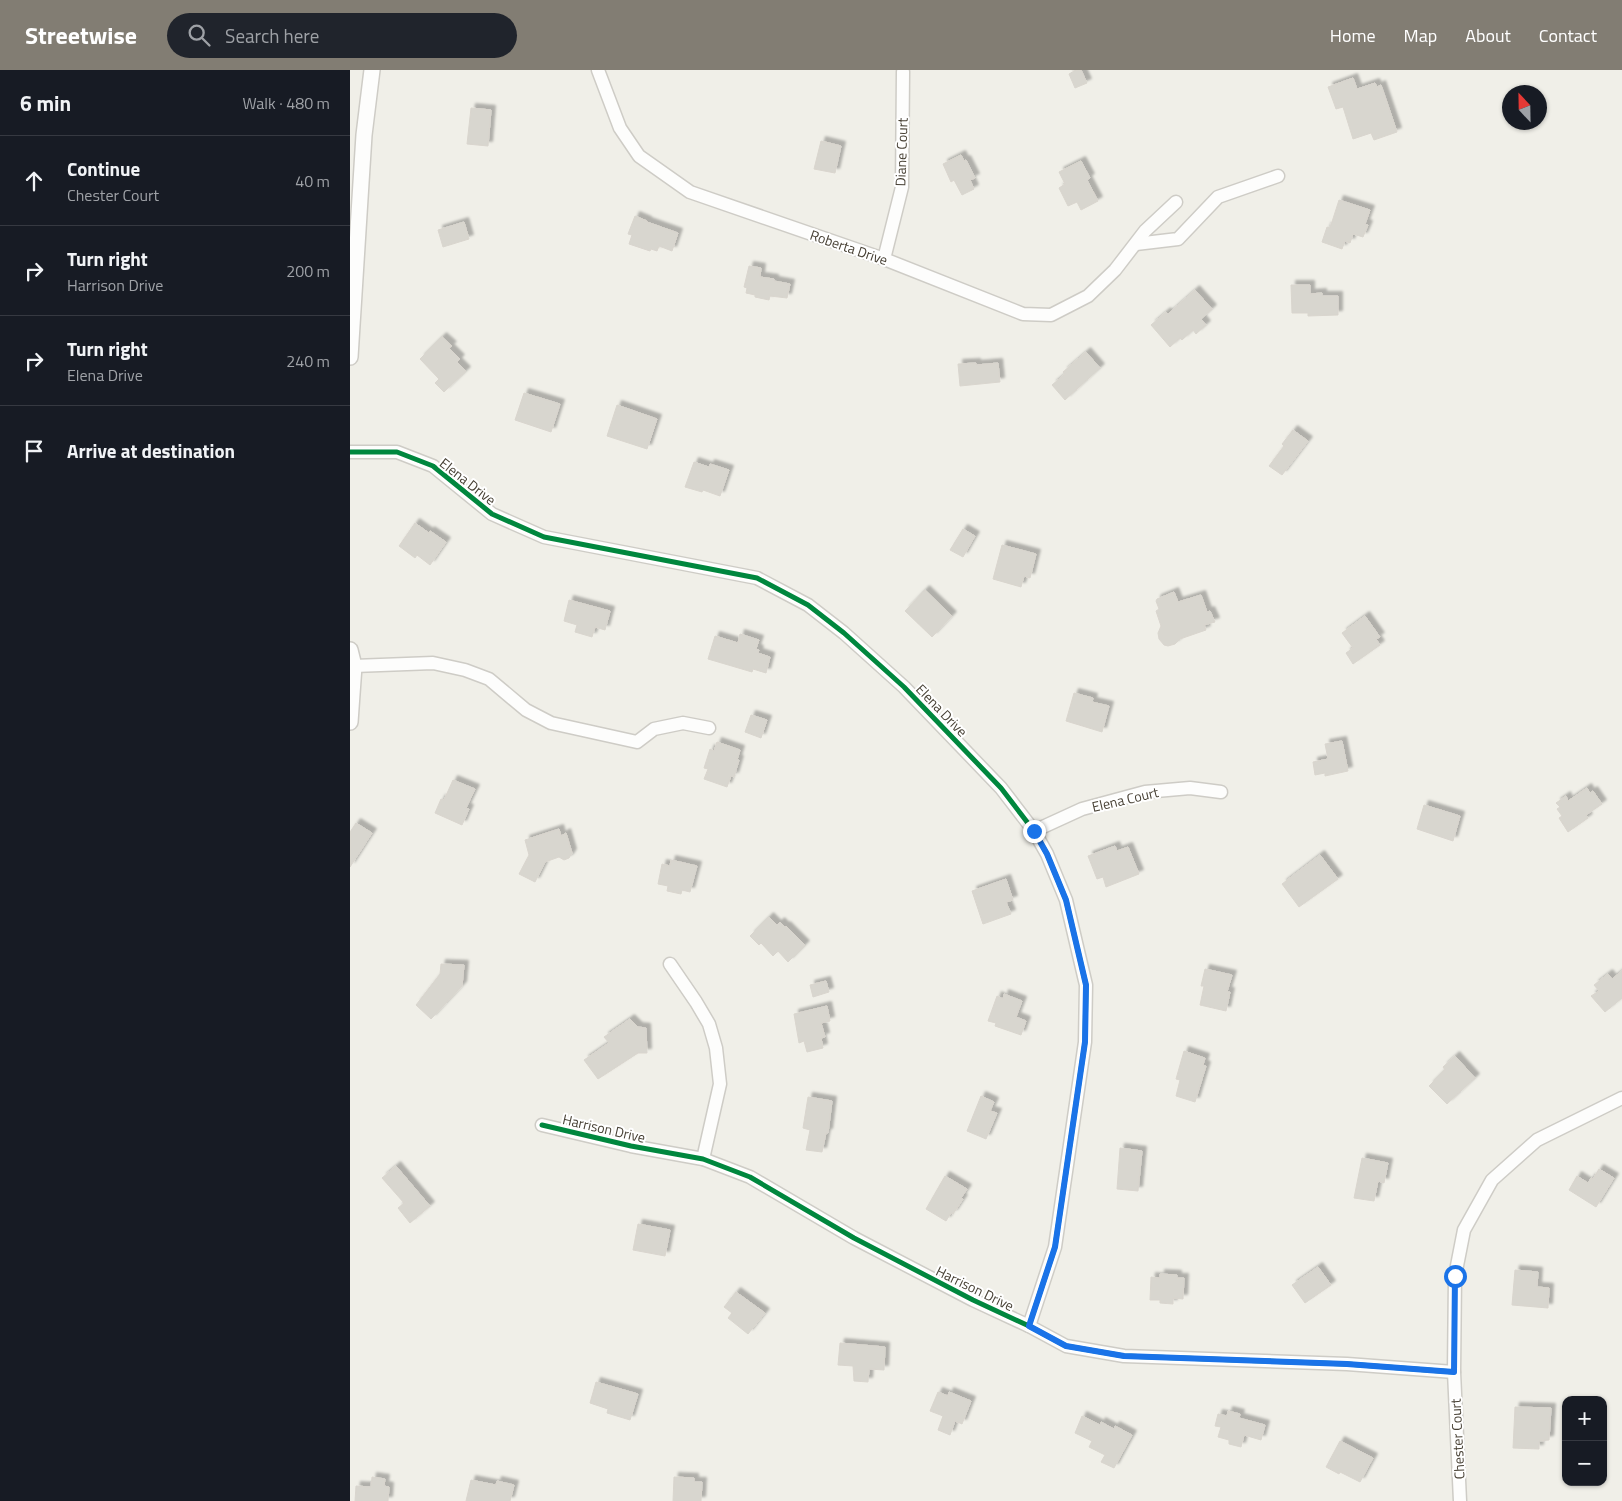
<!DOCTYPE html>
<html lang="en">
<head>
<meta charset="utf-8">
<style>
  :root { --surface:#171b24; --page:#20242c; --text:#f1f3f6; --muted:#9ea1a6; --line:#363941; --accent:#827d73 }
  body { margin:0; font-family:"Titillium Web",sans-serif; background:var(--page); color:var(--text) }
  .controls { position:absolute; right:15px; bottom:15px; display:grid; overflow:hidden; border-radius:10px; box-shadow:0 1px 4px #0004 }
  .controls button { width:45px; height:45px; display:grid; place-items:center; padding:0; border:0; border-bottom:1px solid var(--line); background:var(--surface); color:var(--text); font:25px sans-serif }
  .compass { position:absolute; left:1152px; top:15px; width:45px; height:45px; border-radius:50%; background:var(--surface); box-shadow:0 1px 4px #0004; rotate:338deg }
  .stop { position:absolute; width:15px; height:15px; margin:-11px; border:4px solid #1a73e8; border-radius:50%; background:#fff }
  .stop.end { background:#1a73e8; border-color:#fff; box-shadow:0 1px 5px #0008 }
  .list { margin:0; padding:0; list-style:none }
  h2 { display:flex; justify-content:space-between; align-items:center; height:65px; margin:0; padding:0 20px; font-size:21px }
  h2 small { font-size:16px; font-weight:400; color:var(--muted) }
  .list li { display:grid; grid-template-columns:32px 1fr auto; gap:15px; align-items:center; box-sizing:border-box; height:90px; padding:0 20px; border-top:1px solid var(--line) }
  .list b { display:block; font-size:19px; white-space:nowrap }
  .list p { margin:0; font-size:16px; white-space:nowrap; color:var(--muted) }
  .list em { font-size:16px; font-style:normal; color:var(--muted) }
  .icon { flex:none; width:28px; height:28px; fill:none; stroke:currentColor; stroke-width:2; stroke-linecap:round; stroke-linejoin:round }
  .map { position:relative; flex:none; width:1272px; height:1431px; overflow:hidden }
  header { display:flex; align-items:center; gap:30px; box-sizing:border-box; height:70px; padding:0 25px; background:var(--accent); color:#fff }
  header strong { font-size:24px }
  nav { display:flex; gap:28px; margin-inline-start:auto; font-size:18px }
  .search { width:350px; height:45px; background:var(--page); display:flex; align-items:center; gap:12px; box-sizing:border-box; padding:0 18px; border-radius:28px; color:var(--muted); font-size:19px }
  main { display:flex }
  aside { flex:1; background:var(--surface) }
  .map>svg:first-child { display:block }
  .building { fill:#d8d6cf; stroke:#d9d5ce; filter:url(#shadow) }
  .lines { fill:none; stroke-linecap:round; stroke-linejoin:round }
  .minor-casing { stroke:#ceccc6; stroke-width:15 }
  .tertiary-casing { stroke:#ceccc6; stroke-width:18 }
  .minor { stroke:#fdfdfc; stroke-width:12 }
  .tertiary { stroke:#fdfdfc; stroke-width:15 }
  .cycleway-casing { stroke:#fff; stroke-width:8 }
  .cycleway { stroke:#00873e; stroke-width:5 }
  .route { stroke:#1a73e8; stroke-width:6 }
  .labels { text-anchor:middle; dominant-baseline:central; stroke-width:4; stroke-linejoin:round; paint-order:stroke }
  .street-label { font-size:14px; fill:#474034; stroke:#fff }
</style>
</head>
<body>
<header>
<strong>Streetwise</strong>
<div class="search"><svg class="icon" aria-label="search" viewBox="0 0 24 24"><circle cx="10" cy="10" r="6"/><path d="M15 15l6 6"/></svg>Search here</div>
<nav><a>Home</a><a>Map</a><a>About</a><a>Contact</a></nav>
</header>
<main>
<aside>
<h2>6 min<small>Walk · 480 m</small></h2>
<ul class="list">
<li><svg class="icon" aria-label="ahead" viewBox="0 0 24 24"><path d="M12 20V5M6 11l6-6 6 6"/></svg><div><b>Continue</b><p>Chester Court</p></div><em>40 m</em></li>
<li><svg class="icon" aria-label="right" viewBox="0 0 24 24"><path d="M7 20v-9h11M14 6l5 5-5 5"/></svg><div><b>Turn right</b><p>Harrison Drive</p></div><em>200 m</em></li>
<li><svg class="icon" aria-label="right" viewBox="0 0 24 24"><path d="M7 20v-9h11M14 6l5 5-5 5"/></svg><div><b>Turn right</b><p>Elena Drive</p></div><em>240 m</em></li>
<li><svg class="icon" aria-label="arrive" viewBox="0 0 24 24"><path d="M6 21V4h12l-3 4 3 4H6"/></svg><div><b>Arrive at destination</b></div></li>
</ul>
</aside>
<div class="map">
<svg width="1272" height="1431" viewBox="0 0 1272 1431">
  <defs>
    <filter id="shadow"><feDropShadow dx="4.5" dy="-4.5" stdDeviation="1" flood-color="#0004"/></filter>
  </defs>
  <rect width="100%" height="100%" fill="#f0efe8"/>
  <!-- building -->
  <g class="building">
    <path d="M 726,0 L 731,0 L 737,13 L 725,18 L 719,4 Z"/>
    <path d="M 1003,8 L 1007,19 L 1025,13 L 1027,17 L 1031,15 L 1047,62 L 1024,70 L 1021,63 L 1003,69 L 993,37 L 986,39 L 978,17 Z"/>
    <path d="M 121,38 L 141,40 L 138,76 L 117,74 Z"/>
    <path d="M 471,71 L 491,76 L 485,103 L 464,99 Z"/>
    <path d="M 611,85 L 614,91 L 616,90 L 625,108 L 620,110 L 624,119 L 612,125 L 604,110 L 601,112 L 593,94 Z"/>
    <path d="M 731,91 L 740,108 L 737,110 L 748,131 L 731,140 L 727,132 L 718,136 L 709,118 L 715,114 L 709,102 Z"/>
    <path d="M 989,130 L 1020,140 L 1015,154 L 1018,155 L 1013,167 L 1003,164 L 1000,173 L 995,171 L 992,179 L 972,172 L 977,157 L 980,158 Z"/>
    <path d="M 285,146 L 297,151 L 297,152 L 328,163 L 322,181 L 309,176 L 307,181 L 301,179 L 300,181 L 279,174 L 282,165 L 278,164 Z"/>
    <path d="M 114,152 L 119,169 L 93,177 L 88,160 Z"/>
    <path d="M 399,196 L 411,198 L 410,207 L 424,209 L 424,211 L 440,214 L 437,228 L 420,226 L 419,230 L 405,227 L 405,225 L 396,223 L 397,218 L 394,217 Z"/>
    <path d="M 941,215 L 960,215 L 960,224 L 972,223 L 972,226 L 988,226 L 988,245 L 958,246 L 958,243 L 942,243 Z"/>
    <path d="M 845,220 L 862,239 L 851,249 L 856,255 L 846,264 L 843,260 L 832,270 L 830,268 L 820,277 L 801,255 L 816,242 L 818,244 Z"/>
    <path d="M 92,267 L 102,276 L 99,278 L 110,289 L 107,292 L 116,301 L 94,322 L 85,313 L 89,309 L 70,289 Z"/>
    <path d="M 736,282 L 750,298 L 715,330 L 702,315 L 715,304 L 713,302 Z"/>
    <path d="M 626,293 L 626,295 L 648,293 L 650,312 L 610,316 L 608,294 Z"/>
    <path d="M 174,323 L 210,334 L 201,362 L 165,350 Z"/>
    <path d="M 267,335 L 307,349 L 297,379 L 257,366 Z"/>
    <path d="M 943,360 L 958,371 L 932,405 L 919,396 L 934,376 L 932,374 Z"/>
    <path d="M 344,392 L 359,397 L 360,394 L 379,400 L 370,426 L 353,420 L 352,422 L 335,417 Z"/>
    <path d="M 65,453 L 79,463 L 80,461 L 96,472 L 80,495 L 67,485 L 65,488 L 49,476 Z"/>
    <path d="M 613,459 L 625,466 L 613,487 L 600,480 Z"/>
    <path d="M 652,475 L 686,484 L 680,508 L 674,506 L 671,517 L 643,509 Z"/>
    <path d="M 575,520 L 602,546 L 582,567 L 555,541 Z"/>
    <path d="M 824,522 L 828,532 L 851,525 L 857,542 L 860,541 L 865,552 L 854,555 L 856,560 L 830,569 L 825,574 L 818,576 L 814,575 L 809,569 L 808,563 L 811,556 L 806,541 L 809,539 L 806,531 L 807,529 Z"/>
    <path d="M 219,530 L 260,541 L 255,560 L 245,557 L 242,567 L 225,562 L 227,555 L 214,551 Z"/>
    <path d="M 1015,546 L 1030,567 L 1026,569 L 1030,575 L 1003,594 L 996,583 L 1003,578 L 992,563 Z"/>
    <path d="M 390,564 L 409,570 L 406,579 L 409,580 L 408,583 L 420,587 L 416,603 L 403,599 L 402,602 L 358,589 L 365,566 L 388,573 Z"/>
    <path d="M 724,623 L 743,628 L 742,632 L 759,636 L 752,662 L 716,651 Z"/>
    <path d="M 401,645 L 417,650 L 411,668 L 395,662 Z"/>
    <path d="M 992,671 L 998,701 L 975,706 L 975,703 L 965,705 L 963,692 L 978,689 L 975,674 Z"/>
    <path d="M 367,672 L 390,680 L 387,690 L 389,690 L 384,707 L 381,706 L 377,717 L 354,709 L 358,699 L 354,698 L 360,679 L 364,681 Z"/>
    <path d="M 103,710 L 125,719 L 116,738 L 119,739 L 112,755 L 85,743 L 91,729 L 94,730 Z"/>
    <path d="M 1237,718 L 1240,723 L 1243,721 L 1252,734 L 1236,745 L 1238,748 L 1218,762 L 1209,748 L 1212,746 L 1207,739 L 1210,737 L 1206,733 L 1216,726 L 1218,731 Z"/>
    <path d="M 1074,735 L 1110,746 L 1103,771 L 1067,759 Z"/>
    <path d="M 6,753 L 22,763 L 0,797 L 0,762 Z"/>
    <path d="M 209,759 L 211,766 L 216,763 L 222,783 L 219,788 L 214,790 L 209,787 L 195,792 L 185,812 L 169,804 L 179,785 L 175,770 Z"/>
    <path d="M 765,776 L 767,781 L 778,777 L 789,804 L 756,817 L 753,807 L 747,809 L 738,786 Z"/>
    <path d="M 970,785 L 988,809 L 949,837 L 932,814 Z"/>
    <path d="M 321,790 L 347,796 L 340,822 L 332,820 L 331,824 L 317,821 L 318,816 L 308,814 L 312,794 L 320,796 Z"/>
    <path d="M 656,809 L 663,830 L 656,832 L 661,844 L 633,854 L 622,821 Z"/>
    <path d="M 419,847 L 427,855 L 430,852 L 435,857 L 436,856 L 455,875 L 438,892 L 428,881 L 423,886 L 411,873 L 409,875 L 400,866 Z"/>
    <path d="M 91,894 L 114,895 L 112,916 L 81,949 L 66,935 L 90,904 Z"/>
    <path d="M 855,899 L 882,905 L 877,922 L 880,922 L 876,941 L 850,935 L 854,916 L 851,916 Z"/>
    <path d="M 1272,901 L 1272,928 L 1255,942 L 1241,926 L 1249,921 L 1244,915 L 1258,904 L 1262,909 Z"/>
    <path d="M 476,911 L 479,922 L 463,927 L 460,915 Z"/>
    <path d="M 654,924 L 672,931 L 666,947 L 676,951 L 671,965 L 645,956 L 646,953 L 638,951 L 647,926 L 653,929 Z"/>
    <path d="M 477,936 L 480,951 L 471,953 L 475,967 L 471,968 L 473,978 L 457,982 L 454,971 L 449,973 L 444,944 Z"/>
    <path d="M 280,949 L 288,957 L 296,958 L 297,983 L 288,983 L 248,1009 L 234,990 L 259,973 L 254,967 Z"/>
    <path d="M 834,981 L 855,988 L 853,995 L 856,996 L 845,1032 L 826,1026 L 830,1010 L 826,1009 Z"/>
    <path d="M 1105,986 L 1125,1008 L 1097,1034 L 1079,1016 L 1095,1000 L 1093,997 Z"/>
    <path d="M 631,1026 L 644,1032 L 640,1041 L 647,1043 L 636,1069 L 617,1061 Z"/>
    <path d="M 458,1027 L 482,1031 L 478,1063 L 476,1063 L 472,1082 L 456,1080 L 460,1060 L 453,1058 Z"/>
    <path d="M 770,1078 L 792,1081 L 788,1121 L 767,1119 Z"/>
    <path d="M 1012,1088 L 1038,1093 L 1034,1113 L 1028,1111 L 1024,1131 L 1004,1128 Z"/>
    <path d="M 46,1096 L 80,1136 L 60,1153 L 48,1138 L 54,1133 L 32,1108 Z"/>
    <path d="M 1249,1099 L 1264,1108 L 1246,1137 L 1219,1120 L 1227,1106 L 1238,1113 L 1241,1108 L 1243,1109 Z"/>
    <path d="M 595,1106 L 617,1119 L 611,1128 L 613,1129 L 603,1144 L 601,1143 L 596,1151 L 576,1139 Z"/>
    <path d="M 288,1154 L 320,1160 L 315,1186 L 283,1180 Z"/>
    <path d="M 968,1197 L 981,1215 L 955,1233 L 942,1215 Z"/>
    <path d="M 1165,1200 L 1188,1202 L 1187,1217 L 1199,1218 L 1198,1238 L 1162,1235 Z"/>
    <path d="M 810,1204 L 827,1205 L 827,1208 L 834,1208 L 833,1229 L 823,1228 L 823,1234 L 810,1233 L 810,1230 L 800,1230 L 801,1207 L 810,1208 Z"/>
    <path d="M 386,1222 L 415,1243 L 398,1264 L 378,1248 L 382,1243 L 374,1237 Z"/>
    <path d="M 490,1273 L 535,1277 L 534,1300 L 519,1299 L 518,1312 L 504,1311 L 503,1296 L 488,1295 Z"/>
    <path d="M 246,1312 L 288,1324 L 280,1350 L 257,1343 L 258,1339 L 240,1333 Z"/>
    <path d="M 588,1322 L 598,1326 L 599,1322 L 621,1331 L 612,1354 L 605,1351 L 600,1365 L 588,1360 L 593,1346 L 580,1341 Z"/>
    <path d="M 1165,1337 L 1201,1338 L 1199,1370 L 1189,1371 L 1189,1379 L 1163,1378 Z"/>
    <path d="M 878,1341 L 890,1344 L 889,1348 L 915,1355 L 911,1370 L 894,1365 L 891,1377 L 879,1374 L 879,1370 L 868,1367 L 871,1357 L 865,1356 L 868,1344 L 877,1346 Z"/>
    <path d="M 732,1346 L 750,1355 L 751,1352 L 764,1359 L 765,1356 L 782,1365 L 764,1398 L 751,1392 L 755,1385 L 739,1377 L 742,1371 L 725,1363 Z"/>
    <path d="M 990,1371 L 1023,1388 L 1010,1412 L 990,1402 L 989,1404 L 976,1397 Z"/>
    <path d="M 22,1407 L 35,1409 L 34,1416 L 39,1417 L 38,1431 L 5,1431 L 6,1416 L 21,1417 Z"/>
    <path d="M 324,1407 L 344,1408 L 344,1412 L 352,1412 L 351,1431 L 323,1431 Z"/>
    <path d="M 121,1410 L 146,1415 L 147,1411 L 164,1415 L 160,1431 L 116,1431 Z"/>
  </g>
  <g class="lines">
    <!-- minor casing -->
    <g class="minor-casing">
      <g id="minor">
        <path d="M 248,0 L 270,58 L 289,86 L 340,122 L 534,189 L 673,244 L 701,245 L 738,226 L 765,200 L 795,161 L 826,132"/>
        <path d="M 786,174 L 828,169 L 868,127 L 928,106"/>
        <path d="M 534,189 L 552,117 L 553,2"/>
        <path d="M 0,382 L 47,382 L 83,396 L 142,444 L 194,467 L 407,508 L 458,535 L 494,563 L 554,617 L 651,718 L 684,761 L 697,784 L 716,830 L 736,915 L 735,972 L 705,1177 L 679,1256"/>
        <path d="M 4,596 L 83,593 L 115,600 L 139,609 L 176,640 L 201,653 L 287,672 L 304,659 L 333,653 L 359,658"/>
        <path d="M 684,761 L 732,739 L 795,722 L 840,718 L 871,722"/>
        <path d="M 320,894 L 346,932 L 359,954 L 366,978 L 370,1014 L 353,1089"/>
        <path d="M 192,1055 L 281,1076 L 353,1089 L 400,1107 L 504,1168 L 623,1230 L 679,1256 L 716,1276 L 774,1286 L 997,1294 L 1104,1302"/>
        <path d="M 1110,1431 L 1104,1302 L 1105,1206 L 1114,1160 L 1142,1110 L 1187,1070 L 1272,1028"/>
      </g>
    </g>
    <!-- tertiary casing -->
    <g class="tertiary-casing">
      <g id="tertiary">
        <path d="M 0,287 L 14,65 L 22,0"/>
        <path d="M 0,580 L 4,596 L 0,652"/>
      </g>
    </g>
    <!-- minor -->
    <use href="#minor" class="minor"/>
    <!-- tertiary -->
    <use href="#tertiary" class="tertiary"/>
    <!-- cycleway casing -->
    <g class="cycleway-casing">
      <g id="cycleway">
        <path d="M 0,382 L 47,382 L 83,396 L 142,444 L 194,467 L 407,508 L 458,535 L 494,563 L 554,617 L 651,718 L 684,761 L 697,784 L 716,830 L 736,915 L 735,972 L 705,1177 L 679,1256"/>
        <path d="M 192,1055 L 281,1076 L 353,1089 L 400,1107 L 504,1168 L 623,1230 L 679,1256 L 716,1276 L 774,1286 L 997,1294 L 1104,1302"/>
      </g>
    </g>
    <!-- cycleway -->
    <use href="#cycleway" class="cycleway"/>
  </g>
  <g class="lines">
    <!-- route -->
    <path class="route" d="M 684,761 L 697,784 L 716,830 L 736,915 L 735,972 L 705,1177 L 679,1256 L 716,1276 L 774,1286 L 997,1294 L 1104,1302 L 1105,1206"/>
  </g>
  <g class="labels">
    <!-- street labels -->
    <g class="street-label">
      <text transform="translate(551 82) rotate(-88)">Diane Court</text>
      <text transform="translate(499 177) rotate(19)">Roberta Drive</text>
      <text transform="translate(118 411) rotate(38)">Elena Drive</text>
      <text transform="translate(592 640) rotate(46)">Elena Drive</text>
      <text transform="translate(775 729) rotate(-13)">Elena Court</text>
      <text transform="translate(254 1058) rotate(13)">Harrison Drive</text>
      <text transform="translate(625 1218) rotate(26)">Harrison Drive</text>
      <text transform="translate(1107 1369) rotate(-93)">Chester Court</text>
    </g>
  </g>
</svg>
<div class="controls">
<button>+</button>
<button>−</button>
</div>
<svg class="compass" viewBox="-18 -18 36 36"><path d="M0-13l5 13h-10z" fill="#e53935"/><path d="M0 13l5-13h-10z" fill="#9ea1a6"/></svg>
<div class="stop" style="left:1105px;top:1206px"></div>
<div class="stop end" style="left:684px;top:761px"></div>
</div>
</main>
</body>
</html>
